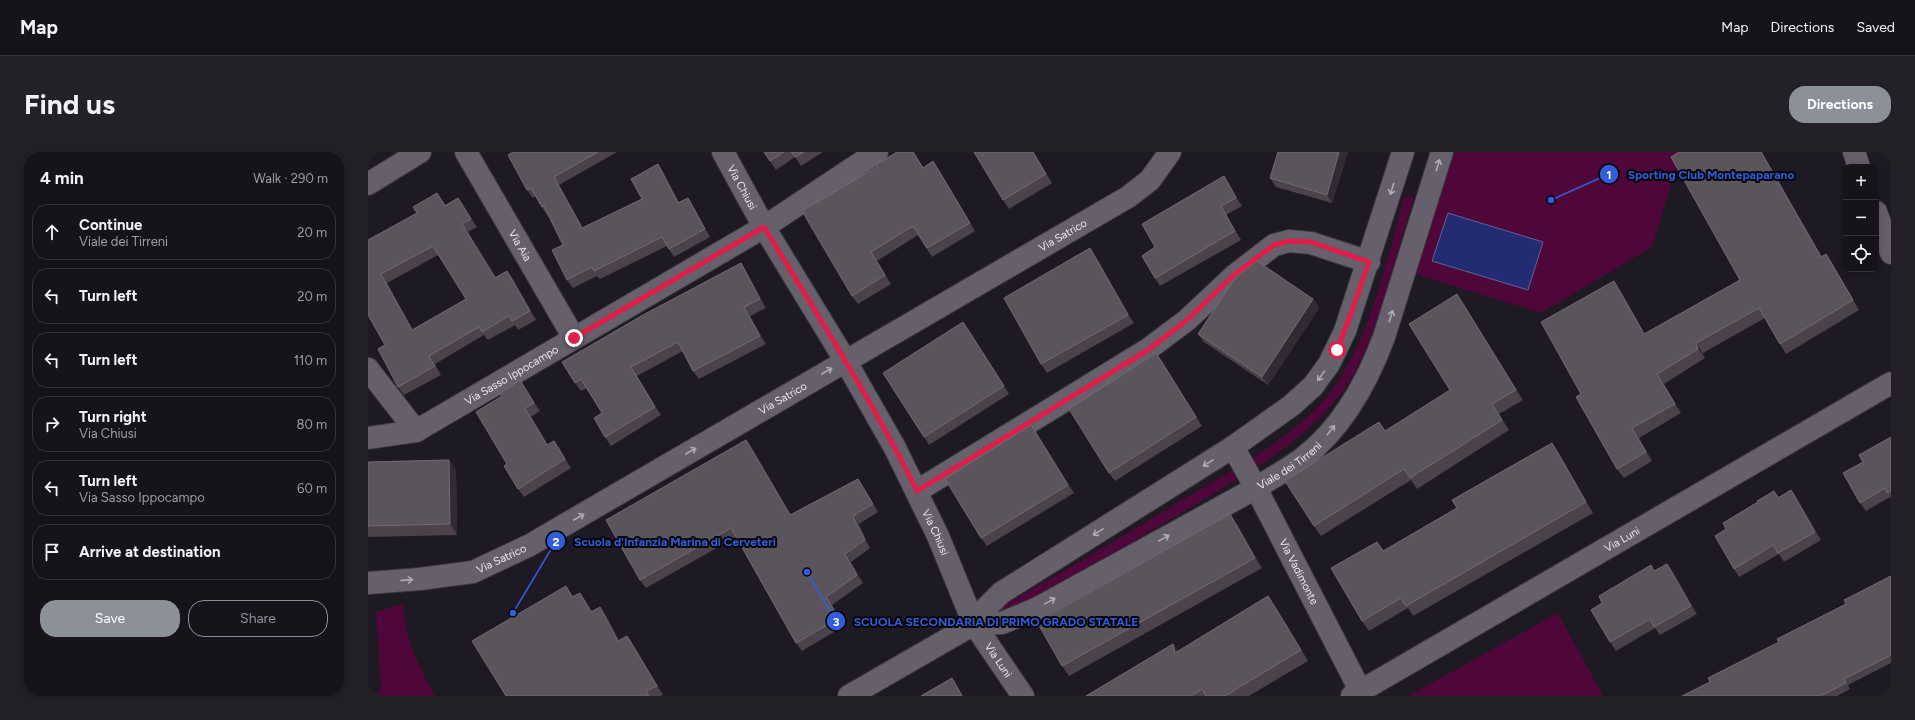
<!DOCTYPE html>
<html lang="en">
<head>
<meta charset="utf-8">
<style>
  :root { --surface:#16141a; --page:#232127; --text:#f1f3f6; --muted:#9e9ea2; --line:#353339; --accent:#8c9099 }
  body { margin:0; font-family:Figtree,sans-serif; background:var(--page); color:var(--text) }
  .controls { position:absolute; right:12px; top:12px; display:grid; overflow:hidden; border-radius:8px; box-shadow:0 2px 10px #0003 }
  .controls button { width:36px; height:36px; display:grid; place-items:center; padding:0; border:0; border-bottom:1px solid var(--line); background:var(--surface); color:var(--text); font:20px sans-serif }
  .stop { position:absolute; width:12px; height:12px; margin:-9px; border:3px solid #e11d48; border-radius:50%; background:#fff }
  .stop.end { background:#e11d48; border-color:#fff; box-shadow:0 1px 4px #0008 }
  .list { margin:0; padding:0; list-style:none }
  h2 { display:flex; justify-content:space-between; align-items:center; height:52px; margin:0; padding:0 16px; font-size:17px }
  h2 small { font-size:13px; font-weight:400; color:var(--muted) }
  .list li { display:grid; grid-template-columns:26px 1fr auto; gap:12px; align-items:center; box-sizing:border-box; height:56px; margin:0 8px 8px; padding:0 8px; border:1px solid var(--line); border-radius:16px }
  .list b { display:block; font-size:15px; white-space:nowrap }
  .list p { margin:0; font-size:13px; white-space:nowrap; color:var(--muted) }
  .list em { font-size:13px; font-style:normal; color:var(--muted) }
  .actions { display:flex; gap:8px; padding:12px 16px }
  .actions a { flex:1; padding:9px 0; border:1px solid var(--accent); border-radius:16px; text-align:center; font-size:14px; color:var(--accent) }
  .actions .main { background:var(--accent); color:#fff }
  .icon { flex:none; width:22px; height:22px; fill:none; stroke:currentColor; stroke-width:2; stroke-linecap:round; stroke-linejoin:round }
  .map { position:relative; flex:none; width:1523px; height:544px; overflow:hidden; border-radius:16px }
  header { display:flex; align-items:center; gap:24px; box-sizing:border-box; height:56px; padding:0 20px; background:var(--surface); border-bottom:1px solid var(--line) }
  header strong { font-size:19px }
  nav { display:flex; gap:22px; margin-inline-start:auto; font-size:14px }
  .intro { display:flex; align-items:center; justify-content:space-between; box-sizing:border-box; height:96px; padding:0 24px }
  h1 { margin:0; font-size:28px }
  .button { padding:10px 18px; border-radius:16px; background:var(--accent); color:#fff; font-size:14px; font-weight:700 }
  main { display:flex; gap:24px; padding:0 24px }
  aside { flex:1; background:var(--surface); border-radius:16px; box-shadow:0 2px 10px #0003 }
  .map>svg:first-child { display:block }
  .green { fill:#4e0738 }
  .water { fill:#232c73; stroke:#5f6498 }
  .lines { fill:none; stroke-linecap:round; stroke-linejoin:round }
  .minor-casing { stroke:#3a373e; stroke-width:24 }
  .minor { stroke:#65606b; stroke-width:22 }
  .wall { fill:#4b424b; fill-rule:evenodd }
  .shaded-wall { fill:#322b34 }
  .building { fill:#5c545d; stroke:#736b74; fill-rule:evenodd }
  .oneway { stroke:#afabb3 }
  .route { stroke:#e11d48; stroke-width:5 }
  .labels { text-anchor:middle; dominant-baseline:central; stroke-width:4; stroke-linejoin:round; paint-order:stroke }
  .street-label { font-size:11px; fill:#ebe8ee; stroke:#070609 }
  .leader { fill:none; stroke:#325dda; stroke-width:1.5 }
  .callout-dot { fill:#325dda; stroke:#070609; stroke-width:1.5 }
  .mark-label { font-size:12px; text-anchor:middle; font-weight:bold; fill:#fff }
  .callout-label { font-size:12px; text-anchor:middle; font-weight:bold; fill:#325dda; stroke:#070609; stroke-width:4; stroke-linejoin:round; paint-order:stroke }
</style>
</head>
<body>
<header>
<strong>Map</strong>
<nav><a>Map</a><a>Directions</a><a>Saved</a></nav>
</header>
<div class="intro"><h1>Find us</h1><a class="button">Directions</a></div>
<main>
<aside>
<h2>4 min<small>Walk · 290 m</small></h2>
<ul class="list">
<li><svg class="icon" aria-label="ahead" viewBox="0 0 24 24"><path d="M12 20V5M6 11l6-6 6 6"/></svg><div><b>Continue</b><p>Viale dei Tirreni</p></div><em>20 m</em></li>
<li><svg class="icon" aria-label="left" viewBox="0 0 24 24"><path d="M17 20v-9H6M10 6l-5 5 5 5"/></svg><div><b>Turn left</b></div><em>20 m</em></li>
<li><svg class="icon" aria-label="left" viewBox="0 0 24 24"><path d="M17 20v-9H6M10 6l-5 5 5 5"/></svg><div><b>Turn left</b></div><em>110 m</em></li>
<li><svg class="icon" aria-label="right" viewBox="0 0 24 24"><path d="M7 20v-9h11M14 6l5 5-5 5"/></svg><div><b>Turn right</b><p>Via Chiusi</p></div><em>80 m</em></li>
<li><svg class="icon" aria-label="left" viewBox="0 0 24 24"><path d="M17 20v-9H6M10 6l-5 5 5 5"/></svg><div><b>Turn left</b><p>Via Sasso Ippocampo</p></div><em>60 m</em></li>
<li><svg class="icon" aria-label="arrive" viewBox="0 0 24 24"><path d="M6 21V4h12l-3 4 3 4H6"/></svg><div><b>Arrive at destination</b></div></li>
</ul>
<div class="actions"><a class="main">Save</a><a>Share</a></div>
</aside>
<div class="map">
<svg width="1523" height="544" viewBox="0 0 1523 544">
  <rect width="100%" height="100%" fill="#1e1a23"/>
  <!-- green -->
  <g class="green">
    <path d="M 1082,0 L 1313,0 L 1284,95 L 1173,161 L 1044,121 Z"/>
    <path d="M 1043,43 L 1045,48 C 1028,105 1012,180 981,230 C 943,290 869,327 810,363 C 753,397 696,431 638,464 L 632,462 L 633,455 C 694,420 754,385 814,348 C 868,316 939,280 973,225 C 1006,171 1020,105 1036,45 Z"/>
    <path d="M 35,452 C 36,485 51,515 67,544 L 7,544 L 13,535 L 8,460 Z"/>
    <path d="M 1190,461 L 1235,544 L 1040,544 Z"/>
  </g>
  <!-- water -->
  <path class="water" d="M 1080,61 L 1175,90 L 1160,138 L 1064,109 Z"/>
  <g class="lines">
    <!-- minor casing -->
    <g class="minor-casing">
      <g id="minor">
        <path id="s1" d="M 98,0 L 206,186"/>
        <path id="s2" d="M 355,0 L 396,75 L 477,208 L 527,296 L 570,384 L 606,472 L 655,544"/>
        <path d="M 1486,0 L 1491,15"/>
        <path d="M 0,32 L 52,0"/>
        <path d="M 1508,60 L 1523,101"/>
        <path id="s3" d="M 0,217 L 48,279 L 396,75 L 509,0"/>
        <path d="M 0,286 L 48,279"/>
        <path id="s4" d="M 865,295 L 888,336 L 995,544"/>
        <path d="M 549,339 L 779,198 L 819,168 L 867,123 L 906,93 L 921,89 L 943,91 L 1001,110"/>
        <path id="s5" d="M 0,431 L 52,427 L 105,420 L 162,393 L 760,45 L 782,28 L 802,0"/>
        <path id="s6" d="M 606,472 L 634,471 L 670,456 L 888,336 C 904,326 920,317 935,306 C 974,276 999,231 1016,185 L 1074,0"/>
        <path d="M 481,544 L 606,472 L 618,456 L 633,441 L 865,295 L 924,253 L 945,234 L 961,212 L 977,179 L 1035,0"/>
        <path id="s7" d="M 984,544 L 1523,231"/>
      </g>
    </g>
    <!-- minor -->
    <use href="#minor" class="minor"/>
  </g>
  <!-- wall -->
  <g class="wall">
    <path d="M 145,0 L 249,0 L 191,33 L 215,76 L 274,47 L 290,12 L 295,20 L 311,50 L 320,46 L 325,54 L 342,85 L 306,105 L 299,94 L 232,127 L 229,124 L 205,136 L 199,128 L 195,93 L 180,63 L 179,63 L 174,55 L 167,44 L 165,46 L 159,38 Z"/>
    <path d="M 396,0 L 455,0 L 433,14 L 427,5 L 408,18 Z"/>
    <path d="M 529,0 L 546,0 L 555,16 L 571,18 L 607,79 L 564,105 L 550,83 L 509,109 L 523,132 L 490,152 L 484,144 L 509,15 Z"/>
    <path d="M 606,0 L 665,0 L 684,31 L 641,57 L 635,48 Z"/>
    <path d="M 910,0 L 980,0 L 964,51 L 908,35 L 902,26 Z"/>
    <path d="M 1311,0 L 1394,0 L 1454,105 L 1458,102 L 1464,111 L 1491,158 L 1418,202 L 1412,192 L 1397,166 L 1335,201 L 1337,206 L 1296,232 L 1313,261 L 1271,286 L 1284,309 L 1256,326 L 1249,317 L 1213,242 L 1252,138 L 1277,182 L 1372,128 Z"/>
    <path d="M 856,24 L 862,33 L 874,54 L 858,63 L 873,88 L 792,134 L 787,126 L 787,95 Z"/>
    <path d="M 90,46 L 109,75 L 100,80 L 128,125 L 139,119 L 145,127 L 168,168 L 150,178 L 147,173 L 120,188 L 116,183 L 67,212 L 73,223 L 36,243 L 30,235 L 17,193 L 0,88 L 75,49 L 77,53 ZM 70,103 L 98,147 L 45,178 L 19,131 Z"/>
    <path d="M 728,105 L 766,171 L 679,221 L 673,212 Z"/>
    <path d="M 373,111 L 378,119 L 398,156 L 382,164 L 398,192 L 331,227 L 325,219 L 315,199 L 269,224 L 293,263 L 243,294 L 237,285 L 234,261 L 219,236 L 213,239 L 207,231 Z"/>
    <path d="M 945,147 L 951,156 L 900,233 L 836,190 L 830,182 Z"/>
    <path d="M 1096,153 L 1155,248 L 1131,262 L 1141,278 L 1049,337 L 1043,328 L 953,384 L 946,374 L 1082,238 Z"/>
    <path d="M 601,178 L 641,242 L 561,293 L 556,285 Z"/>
    <path d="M 794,209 L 834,274 L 747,329 L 741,321 Z"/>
    <path d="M 158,237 L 172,259 L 163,265 L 180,293 L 186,289 L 203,316 L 156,345 L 150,337 L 139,312 Z"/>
    <path d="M 669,282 L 706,341 L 619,394 L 613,386 Z"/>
    <path d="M 1523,285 L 1523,347 L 1522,345 L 1498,359 L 1492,351 L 1495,310 Z"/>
    <path d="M 378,288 L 384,296 L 423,363 L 490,327 L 496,336 L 510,360 L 491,372 L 502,396 L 483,410 L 495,431 L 464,453 L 476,474 L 434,499 L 428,491 L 368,385 L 278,436 L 272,428 Z"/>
    <path d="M 1184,291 L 1191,301 L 1225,361 L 1045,464 L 1040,456 L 1001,479 L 994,469 L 1009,390 L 1016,399 L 1089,356 Z"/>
    <path d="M 81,308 L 88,318 L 89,383 L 0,385 L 0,310 Z"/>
    <path d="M 1423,338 L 1429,346 L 1453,388 L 1416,410 L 1411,402 L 1371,425 L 1366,417 L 1358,377 L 1390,350 L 1406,339 L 1411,345 Z"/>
    <path d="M 869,372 L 894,416 L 701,524 L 694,514 Z"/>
    <path d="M 1299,412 L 1305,420 L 1329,462 L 1292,483 L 1287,476 L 1248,499 L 1242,490 L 1287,419 Z"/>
    <path d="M 1523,424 L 1523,511 L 1480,533 L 1482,537 L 1469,544 L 1314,544 L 1342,530 L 1478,452 Z"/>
    <path d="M 198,434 L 205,444 L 212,441 L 224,459 L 238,463 L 251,488 L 259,484 L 265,492 L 295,543 L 292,544 L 138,544 Z"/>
    <path d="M 908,455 L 940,509 L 881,544 L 718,544 L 805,492 L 810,499 Z"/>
  </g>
  <!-- shaded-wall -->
  <g class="shaded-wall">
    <path d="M 545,0 L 546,0 L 561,24 L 555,16 Z"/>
    <path d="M 971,0 L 980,0 L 964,51 L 959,43 Z"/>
    <path d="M 1393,0 L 1394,0 L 1459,115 L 1453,105 Z"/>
    <path d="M 565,9 L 571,18 L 607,79 L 602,71 Z"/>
    <path d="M 290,12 L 295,20 L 316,59 L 310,51 Z"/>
    <path d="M 856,24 L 862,33 L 874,54 L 868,46 Z"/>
    <path d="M 186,25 L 191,33 L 219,84 L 214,76 Z"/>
    <path d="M 90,46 L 96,54 L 109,75 L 103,67 Z"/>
    <path d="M 320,46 L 325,54 L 342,85 L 337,77 Z"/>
    <path d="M 94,72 L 100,80 L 133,134 L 127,126 Z"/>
    <path d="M 722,96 L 728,105 L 766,171 L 760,163 Z"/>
    <path d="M 503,100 L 509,109 L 523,132 L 517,123 Z"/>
    <path d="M 1458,102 L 1464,111 L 1491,158 L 1485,148 Z"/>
    <path d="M 373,111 L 378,119 L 398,156 L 392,147 Z"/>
    <path d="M 139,119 L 145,127 L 168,168 L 162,159 Z"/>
    <path d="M 13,122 L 19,131 L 50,187 L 44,178 Z"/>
    <path d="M 1246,129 L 1252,138 L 1282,192 L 1276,182 Z"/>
    <path d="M 1089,142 L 1096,153 L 1155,248 L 1148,238 Z"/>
    <path d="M 945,147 L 951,156 L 900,233 L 894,225 Z"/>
    <path d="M 376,155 L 382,164 L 398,192 L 392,184 Z"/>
    <path d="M 595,170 L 601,178 L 641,242 L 636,234 Z"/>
    <path d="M 1328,191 L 1335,201 L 1337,206 L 1330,197 Z"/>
    <path d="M 788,201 L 794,209 L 834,274 L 828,265 Z"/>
    <path d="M 61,204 L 67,212 L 73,223 L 67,214 Z"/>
    <path d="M 263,215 L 269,224 L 293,263 L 287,255 Z"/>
    <path d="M 1289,222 L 1296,232 L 1313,261 L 1307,252 Z"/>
    <path d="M 152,228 L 158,237 L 172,259 L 166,251 Z"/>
    <path d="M 1124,252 L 1131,262 L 1141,278 L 1134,268 Z"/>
    <path d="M 157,256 L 163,265 L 185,302 L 179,293 Z"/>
    <path d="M 663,273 L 669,282 L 706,341 L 700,333 Z"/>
    <path d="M 1264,276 L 1271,286 L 1284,309 L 1278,300 Z"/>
    <path d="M 378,288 L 384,296 L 428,372 L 422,363 Z"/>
    <path d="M 186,289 L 192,297 L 203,316 L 197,307 Z"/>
    <path d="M 1184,291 L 1191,301 L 1225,361 L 1218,350 Z"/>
    <path d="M 81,308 L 88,318 L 89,383 L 82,372 Z"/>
    <path d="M 490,327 L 496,336 L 510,360 L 505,352 Z"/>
    <path d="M 1423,338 L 1429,346 L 1453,388 L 1447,380 Z"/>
    <path d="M 862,362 L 869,372 L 894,416 L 887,406 Z"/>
    <path d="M 485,364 L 491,372 L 502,396 L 497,388 Z"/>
    <path d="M 477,402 L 483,410 L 495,431 L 489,423 Z"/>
    <path d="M 1299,412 L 1305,420 L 1329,462 L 1323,454 Z"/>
    <path d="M 198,434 L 204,442 L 210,453 L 204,445 Z"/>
    <path d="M 212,441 L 218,450 L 229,468 L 223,460 Z"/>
    <path d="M 900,444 L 908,455 L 940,509 L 933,498 Z"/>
    <path d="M 458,445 L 464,453 L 476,474 L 471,466 Z"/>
    <path d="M 232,455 L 238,463 L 256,497 L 250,489 Z"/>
    <path d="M 259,484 L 265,492 L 295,543 L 289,534 Z"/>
    <path d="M 805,492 L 812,502 L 807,501 Z"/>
    <path d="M 584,526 L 590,535 L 595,544 L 594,544 Z"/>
  </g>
  <!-- building -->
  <g class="building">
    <path d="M 145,0 L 230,0 L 186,25 L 214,76 L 274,47 L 263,27 L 290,12 L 310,51 L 320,46 L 337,77 L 301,97 L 294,85 L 226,119 L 224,115 L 199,128 L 184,98 L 195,93 L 176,54 L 174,55 L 163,36 L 159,38 L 140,3 Z"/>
    <path d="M 396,0 L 416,0 L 402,9 Z"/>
    <path d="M 423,0 L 436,0 L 427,5 Z"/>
    <path d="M 529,0 L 545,0 L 555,16 L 565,9 L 602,71 L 559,96 L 545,74 L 503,100 L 517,123 L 484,144 L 434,59 L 509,15 L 508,13 Z"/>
    <path d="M 606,0 L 665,0 L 678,22 L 635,48 Z"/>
    <path d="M 910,0 L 971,0 L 959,43 L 902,26 Z"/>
    <path d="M 1311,0 L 1393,0 L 1453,105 L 1458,102 L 1485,148 L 1412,192 L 1391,156 L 1328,191 L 1330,197 L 1289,222 L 1307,252 L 1264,276 L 1278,300 L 1249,317 L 1208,245 L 1213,242 L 1173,170 L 1246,129 L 1276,182 L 1372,128 L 1303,5 Z"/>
    <path d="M 856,24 L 868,46 L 853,54 L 867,79 L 787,126 L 774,104 L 787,95 L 774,72 Z"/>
    <path d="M 69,41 L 77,54 L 90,46 L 103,67 L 94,72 L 127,126 L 139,119 L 162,159 L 144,169 L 141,164 L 114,180 L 111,175 L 61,204 L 67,214 L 30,235 L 10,197 L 17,193 L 0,163 L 0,88 L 49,61 L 45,55 ZM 65,94 L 98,147 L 44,178 L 13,122 Z"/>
    <path d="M 722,96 L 760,163 L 673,212 L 636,146 Z"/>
    <path d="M 889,109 L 945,147 L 894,225 L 830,182 L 868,125 Z"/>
    <path d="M 373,111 L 392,147 L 376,155 L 392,184 L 325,219 L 310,190 L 263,215 L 287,255 L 237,285 L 226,266 L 234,261 L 213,227 L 207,231 L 194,210 L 275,163 Z"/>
    <path d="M 1089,142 L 1148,238 L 1124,252 L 1134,268 L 1042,326 L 1036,317 L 946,374 L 917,329 L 1011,270 L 1017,279 L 1082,238 L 1041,172 Z"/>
    <path d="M 595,170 L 636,234 L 556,285 L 515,221 Z"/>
    <path d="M 788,201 L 828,265 L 741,321 L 701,257 Z"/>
    <path d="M 152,228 L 166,251 L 157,256 L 179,293 L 186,289 L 197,307 L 150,337 L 136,314 L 139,312 L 108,260 L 134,244 L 132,241 Z"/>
    <path d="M 663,273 L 700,333 L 613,386 L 577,327 Z"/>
    <path d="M 1523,285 L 1523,339 L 1519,341 L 1517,336 L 1492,351 L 1475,321 L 1495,310 L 1491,303 Z"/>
    <path d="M 378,288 L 422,363 L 490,327 L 505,352 L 485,364 L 497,388 L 477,402 L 489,423 L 458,445 L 471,466 L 428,491 L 363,376 L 272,428 L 238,368 Z"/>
    <path d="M 1184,291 L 1218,350 L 1038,454 L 1033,446 L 994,469 L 963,416 L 1009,390 L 1015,399 L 1089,356 L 1084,348 Z"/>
    <path d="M 81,308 L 82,372 L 0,374 L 0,310 Z"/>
    <path d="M 1423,338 L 1447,380 L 1410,401 L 1405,393 L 1366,417 L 1347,384 L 1358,377 L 1355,371 L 1390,350 L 1389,349 L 1406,339 L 1410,346 Z"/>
    <path d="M 862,362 L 887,406 L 694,514 L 669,470 Z"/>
    <path d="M 1299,412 L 1323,454 L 1286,475 L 1282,467 L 1242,490 L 1223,458 L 1234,451 L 1231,444 L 1283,413 L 1286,419 Z"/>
    <path d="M 1523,424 L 1523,503 L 1476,527 L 1478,531 L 1452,544 L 1314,544 L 1342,530 L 1340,526 L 1411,490 L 1409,487 L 1478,452 L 1476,448 Z"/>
    <path d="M 198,434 L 204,445 L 212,441 L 223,460 L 232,455 L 250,489 L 259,484 L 289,534 L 278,539 L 281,544 L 138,544 L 104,489 Z"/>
    <path d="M 900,444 L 933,498 L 857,544 L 838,544 L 834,537 L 823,544 L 718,544 L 805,492 L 807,501 Z"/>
    <path d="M 584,526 L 594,544 L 553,544 Z"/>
  </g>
  <!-- one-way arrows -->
  <defs><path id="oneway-shaft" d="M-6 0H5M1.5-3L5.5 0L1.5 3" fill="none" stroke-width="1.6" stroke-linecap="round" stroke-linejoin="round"/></defs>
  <g class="oneway">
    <use href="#oneway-shaft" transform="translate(1070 13) rotate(-73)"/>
    <use href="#oneway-shaft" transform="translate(1024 37) rotate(107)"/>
    <use href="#oneway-shaft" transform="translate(1023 164) rotate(-73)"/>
    <use href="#oneway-shaft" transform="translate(459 219) rotate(-30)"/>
    <use href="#oneway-shaft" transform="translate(953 224) rotate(126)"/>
    <use href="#oneway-shaft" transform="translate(963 278) rotate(-51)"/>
    <use href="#oneway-shaft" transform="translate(323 299) rotate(-30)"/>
    <use href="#oneway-shaft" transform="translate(840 311) rotate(148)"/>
    <use href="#oneway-shaft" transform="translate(211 365) rotate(-30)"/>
    <use href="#oneway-shaft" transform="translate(730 380) rotate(148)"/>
    <use href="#oneway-shaft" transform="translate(796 386) rotate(-29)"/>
    <use href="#oneway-shaft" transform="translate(39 428) rotate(-4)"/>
    <use href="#oneway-shaft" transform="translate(682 449) rotate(-29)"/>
  </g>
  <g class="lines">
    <!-- route -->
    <path class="route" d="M 206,186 L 396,75 C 449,162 504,248 549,339 L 780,198 L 819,168 L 867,122 L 906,93 L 921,89 L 943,90 L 1001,110 L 982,164 L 969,198"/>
  </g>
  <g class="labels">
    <!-- street labels -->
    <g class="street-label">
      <text stroke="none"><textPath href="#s2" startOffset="40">Via Chiusi</textPath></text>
      <text stroke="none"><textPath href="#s5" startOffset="785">Via Satrico</textPath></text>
      <text stroke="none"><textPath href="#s1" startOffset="108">Via Aia</textPath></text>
      <text stroke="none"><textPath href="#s3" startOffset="189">Via Sasso Ippocampo</textPath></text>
      <text stroke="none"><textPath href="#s5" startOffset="461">Via Satrico</textPath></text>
      <text stroke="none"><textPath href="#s6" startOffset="356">Viale dei Tirreni</textPath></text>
      <text stroke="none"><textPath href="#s2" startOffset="436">Via Chiusi</textPath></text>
      <text stroke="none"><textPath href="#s7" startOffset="312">Via Luni</textPath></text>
      <text stroke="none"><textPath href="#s5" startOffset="137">Via Satrico</textPath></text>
      <text stroke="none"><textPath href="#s4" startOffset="141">Via Vadimonte</textPath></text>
      <text stroke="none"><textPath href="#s2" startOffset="579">Via Luni</textPath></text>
    </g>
  </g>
  <!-- callouts -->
  <path class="leader" d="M1183 48L1241 22M145 461L188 389M439 420L468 469"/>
  <g class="callout-dot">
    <circle cx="1183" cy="48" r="4"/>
    <circle cx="145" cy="461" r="4"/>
    <circle cx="439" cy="420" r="4"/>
    <circle cx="1241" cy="22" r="10"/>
    <circle cx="188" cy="389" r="10"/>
    <circle cx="468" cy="469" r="10"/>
  </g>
  <g class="mark-label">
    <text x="1241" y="27">1</text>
    <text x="188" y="394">2</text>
    <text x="468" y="474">3</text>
  </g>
  <g class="callout-label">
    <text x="1343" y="27">Sporting Club Montepaparano</text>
    <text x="307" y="394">Scuola d'Infanzia Marina di Cerveteri</text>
    <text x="628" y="474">SCUOLA SECONDARIA DI PRIMO GRADO STATALE</text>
  </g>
</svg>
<div class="controls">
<button>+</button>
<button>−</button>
<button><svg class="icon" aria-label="locate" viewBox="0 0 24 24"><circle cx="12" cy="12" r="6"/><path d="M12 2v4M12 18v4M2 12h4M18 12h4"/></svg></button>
</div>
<div class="stop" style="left:969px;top:198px"></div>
<div class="stop end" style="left:206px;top:186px"></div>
</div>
</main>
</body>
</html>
